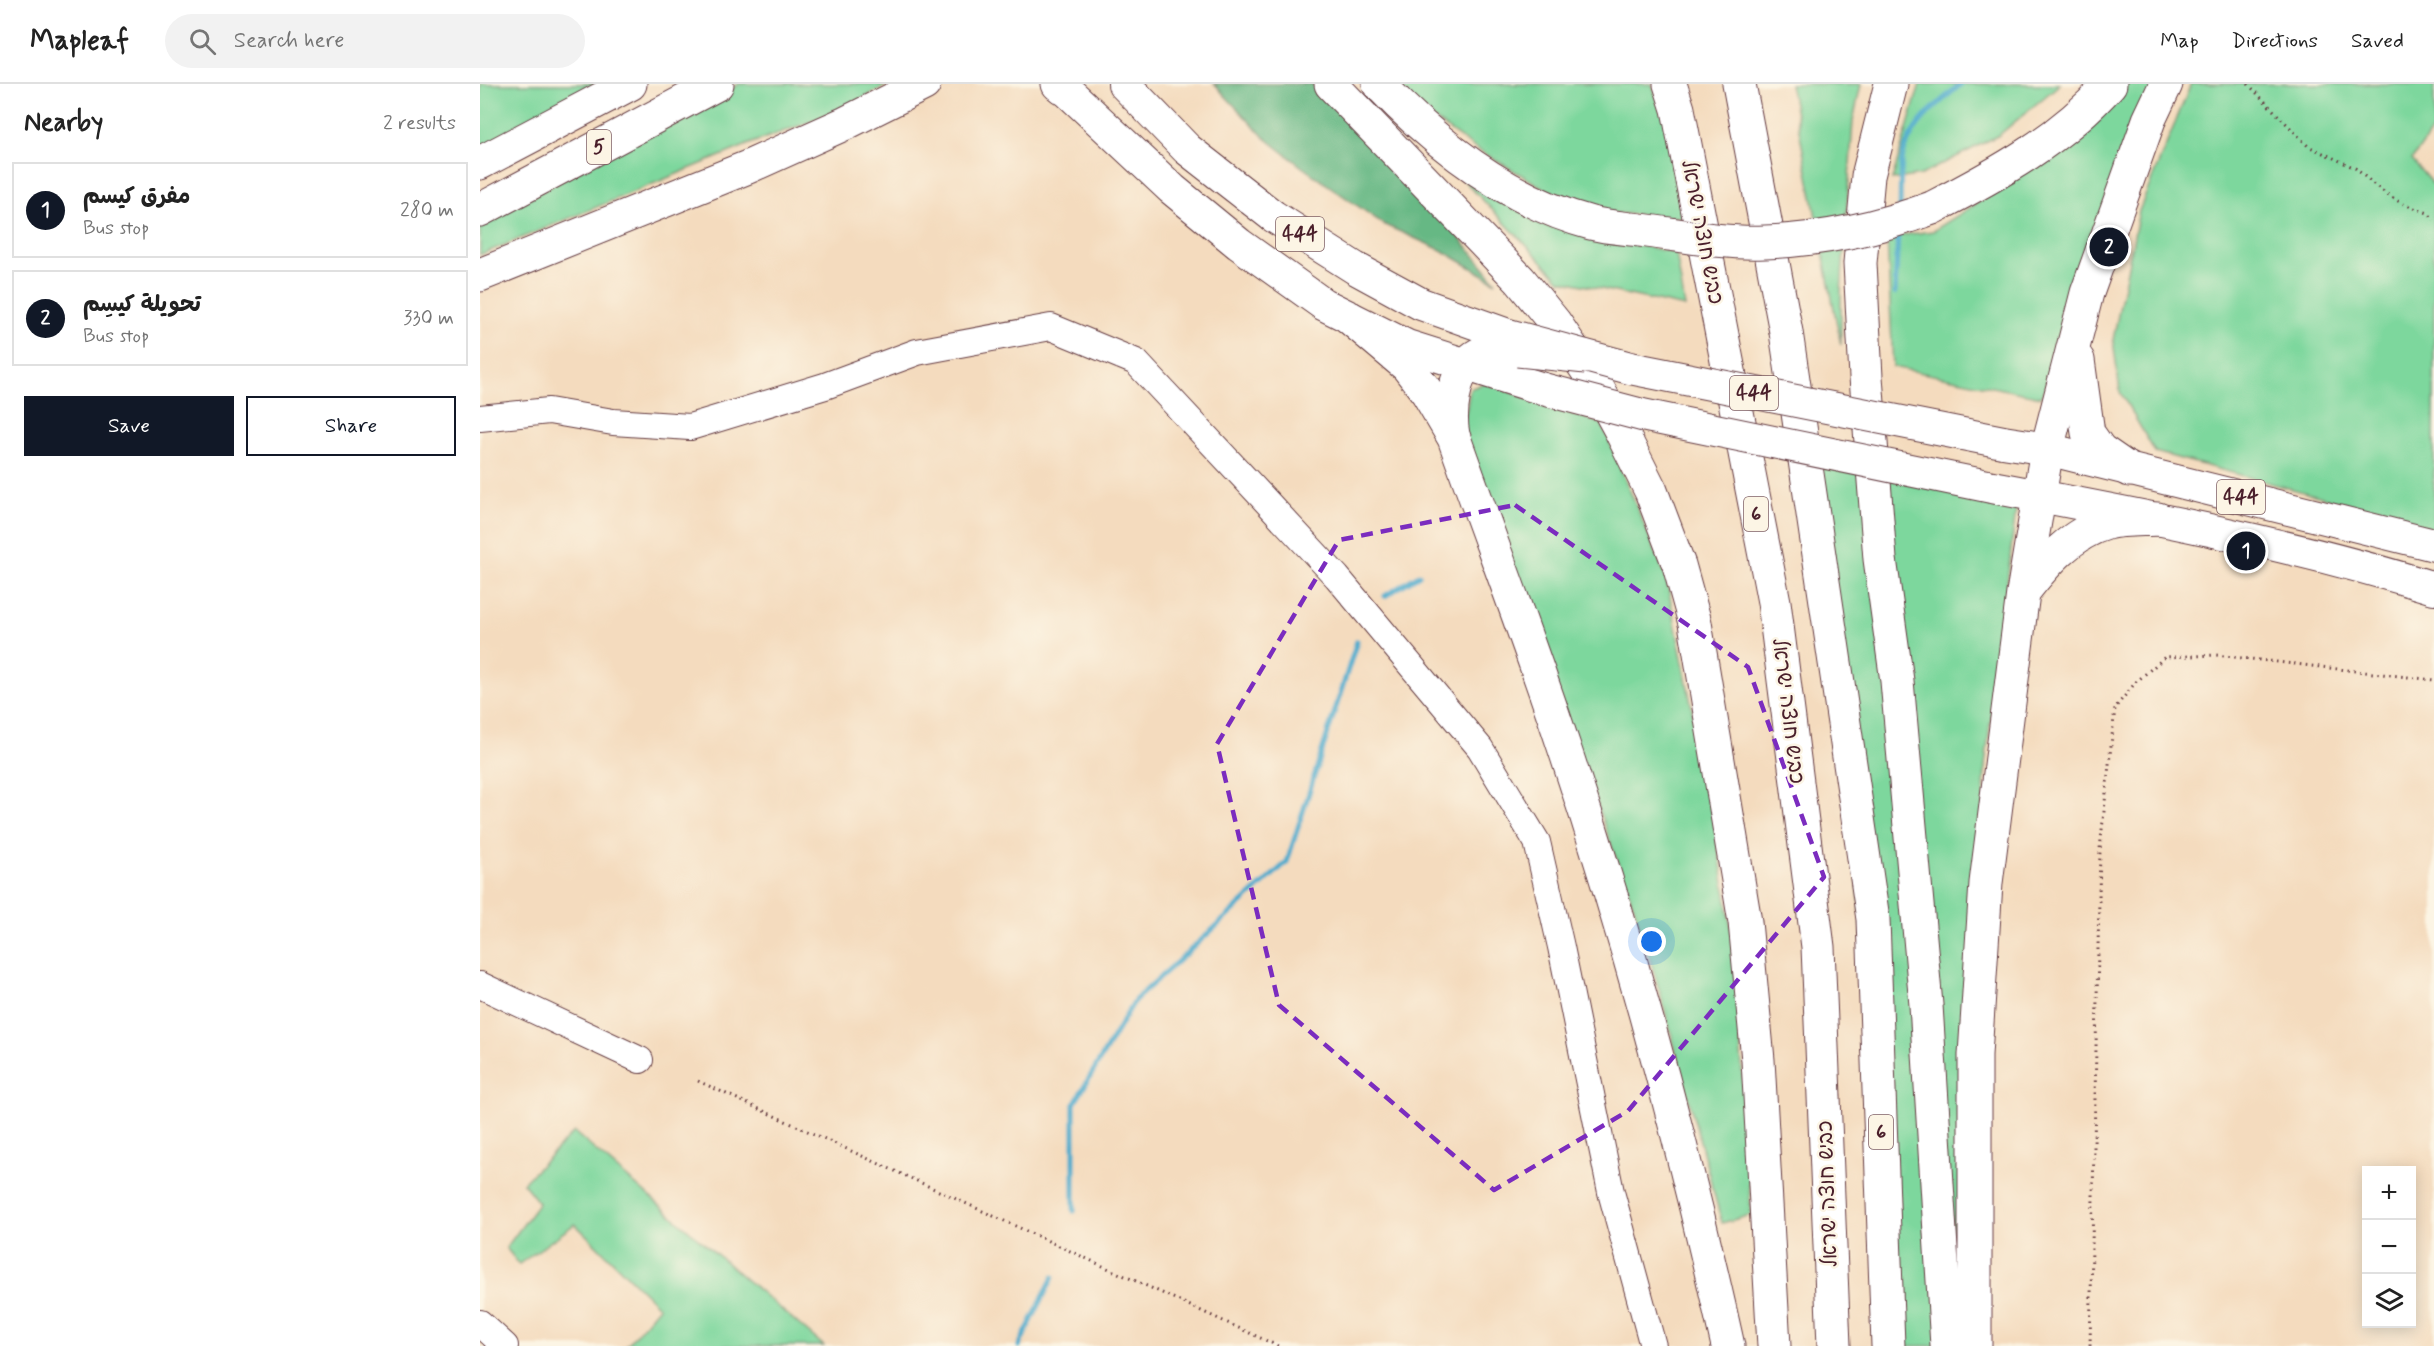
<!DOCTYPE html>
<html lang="en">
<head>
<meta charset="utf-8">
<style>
  :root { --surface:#fff; --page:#f2f2f2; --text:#222; --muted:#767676; --line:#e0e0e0; --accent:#111827 }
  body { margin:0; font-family:Mynerve,"Playpen Sans Arabic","Playpen Sans Hebrew",sans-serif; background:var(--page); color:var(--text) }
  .controls { position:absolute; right:18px; bottom:18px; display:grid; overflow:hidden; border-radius:0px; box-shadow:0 3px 15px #0003 }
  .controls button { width:54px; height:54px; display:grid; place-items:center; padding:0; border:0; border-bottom:2px solid var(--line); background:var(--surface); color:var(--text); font:30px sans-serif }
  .you { position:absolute; left:1172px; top:858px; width:21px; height:21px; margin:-15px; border:4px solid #fff; border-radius:50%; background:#1a73e8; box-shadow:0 0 0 9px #1a73e833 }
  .badge { display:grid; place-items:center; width:39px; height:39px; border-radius:50%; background:var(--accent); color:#fff; font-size:20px; font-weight:700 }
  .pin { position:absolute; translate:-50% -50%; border:3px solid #fff; box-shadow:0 2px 6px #0006 }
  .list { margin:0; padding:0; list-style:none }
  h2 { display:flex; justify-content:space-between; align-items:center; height:78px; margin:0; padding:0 24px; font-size:26px }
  h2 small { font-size:20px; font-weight:400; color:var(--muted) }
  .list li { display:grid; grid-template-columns:39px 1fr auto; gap:18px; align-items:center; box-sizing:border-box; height:96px; margin:0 12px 12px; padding:0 12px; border:2px solid var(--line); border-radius:0px }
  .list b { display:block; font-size:22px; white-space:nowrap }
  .list p { margin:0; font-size:20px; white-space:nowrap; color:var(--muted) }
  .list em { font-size:20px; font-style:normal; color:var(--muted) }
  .actions { display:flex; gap:12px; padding:18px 24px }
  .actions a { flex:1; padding:14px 0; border:2px solid var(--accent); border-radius:0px; text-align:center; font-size:21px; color:var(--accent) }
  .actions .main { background:var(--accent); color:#fff }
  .icon { flex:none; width:33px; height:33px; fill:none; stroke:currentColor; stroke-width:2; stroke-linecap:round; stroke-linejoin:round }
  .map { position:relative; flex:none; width:1954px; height:1262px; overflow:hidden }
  header { display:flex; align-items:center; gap:36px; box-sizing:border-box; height:84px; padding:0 30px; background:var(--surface); border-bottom:2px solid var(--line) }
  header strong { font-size:28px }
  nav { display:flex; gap:33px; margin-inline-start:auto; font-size:21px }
  .search { width:420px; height:54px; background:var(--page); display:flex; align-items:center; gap:15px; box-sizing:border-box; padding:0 21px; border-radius:33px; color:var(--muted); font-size:22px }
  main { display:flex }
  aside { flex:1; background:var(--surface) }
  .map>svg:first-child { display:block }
  .green { fill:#7dd79d; stroke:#647b64; stroke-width:1.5 }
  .forest { fill:#66b884; stroke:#586c58; stroke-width:1.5 }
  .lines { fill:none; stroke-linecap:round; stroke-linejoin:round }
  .stream { stroke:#4eabcd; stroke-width:5 }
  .minor-casing { stroke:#643b41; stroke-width:28 }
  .major-casing { stroke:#643b41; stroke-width:34 }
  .highway-casing { stroke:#643b41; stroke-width:35 }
  .path { stroke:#643b41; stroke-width:3; stroke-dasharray:1.5 4.5; stroke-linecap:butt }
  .minor { stroke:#fff; stroke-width:26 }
  .major { stroke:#fff; stroke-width:32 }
  .highway { stroke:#fff; stroke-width:33 }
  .major-bridge-casing { stroke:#643b41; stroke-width:34; stroke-linecap:butt }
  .highway-bridge-casing { stroke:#643b41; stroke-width:35; stroke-linecap:butt }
  .major-bridge { stroke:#fff; stroke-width:32 }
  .highway-bridge { stroke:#fff; stroke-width:33 }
  .marked { fill:none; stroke:#7b2cbf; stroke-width:4.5; stroke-dasharray:12 8; stroke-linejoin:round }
  .labels { text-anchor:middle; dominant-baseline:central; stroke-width:5; stroke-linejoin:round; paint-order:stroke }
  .shield { fill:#fcf5e5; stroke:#7f5f63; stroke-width:1.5 }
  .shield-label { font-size:20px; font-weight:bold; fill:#4a1f2b }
  .street-label { font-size:21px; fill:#4a1f2b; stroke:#fcf5e5 }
</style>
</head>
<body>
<header>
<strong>Mapleaf</strong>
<div class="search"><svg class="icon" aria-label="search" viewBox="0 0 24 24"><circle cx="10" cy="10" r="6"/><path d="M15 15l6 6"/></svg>Search here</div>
<nav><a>Map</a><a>Directions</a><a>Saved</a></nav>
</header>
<main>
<aside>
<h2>Nearby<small>2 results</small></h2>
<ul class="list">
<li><span class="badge">1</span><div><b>مفرق كيسم</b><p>Bus stop</p></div><em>280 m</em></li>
<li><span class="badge">2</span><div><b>تحويلة كيسِم</b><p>Bus stop</p></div><em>330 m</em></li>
</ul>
<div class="actions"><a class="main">Save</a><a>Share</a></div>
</aside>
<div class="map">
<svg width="1954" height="1262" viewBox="0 0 1954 1262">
  <rect width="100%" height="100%" fill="#fcf5e5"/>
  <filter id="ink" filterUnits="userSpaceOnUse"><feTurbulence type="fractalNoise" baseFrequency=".0167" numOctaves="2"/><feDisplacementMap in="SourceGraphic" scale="12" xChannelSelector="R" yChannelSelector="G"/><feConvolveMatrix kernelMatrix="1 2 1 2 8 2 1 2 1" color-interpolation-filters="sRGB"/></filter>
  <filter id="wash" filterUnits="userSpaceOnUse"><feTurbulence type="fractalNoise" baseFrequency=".008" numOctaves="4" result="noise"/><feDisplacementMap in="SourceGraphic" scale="24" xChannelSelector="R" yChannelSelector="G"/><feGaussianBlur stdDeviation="1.35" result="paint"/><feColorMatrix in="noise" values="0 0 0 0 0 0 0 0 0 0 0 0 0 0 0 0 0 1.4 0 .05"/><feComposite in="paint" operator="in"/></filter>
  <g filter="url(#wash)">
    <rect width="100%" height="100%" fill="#f4dbbe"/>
    <!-- green -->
    <g class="green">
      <path d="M 0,0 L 124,0 L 0,65 Z"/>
      <path d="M 259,0 L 409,0 L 360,27 L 277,57 L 0,171 L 0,140 Z"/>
      <path d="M 917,0 L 1172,0 L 1185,37 L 1207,134 L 1133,129 L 1067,106 L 995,64 L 939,25 Z"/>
      <path d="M 1310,0 L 1381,0 L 1373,37 L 1361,208 L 1361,261 Z"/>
      <path d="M 1440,0 L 1580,0 L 1519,51 L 1441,91 L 1412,96 Z"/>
      <path d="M 1647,0 L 1679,0 L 1561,313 L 1413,283 L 1407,153 L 1453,147 L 1515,108 L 1632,20 Z"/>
      <path d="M 1711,0 L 1954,0 L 1954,44 L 1932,76 L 1954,102 L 1954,446 L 1890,426 L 1675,368 L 1640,308 L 1633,256 L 1659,127 Z"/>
      <path d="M 966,78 L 1065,141 L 1196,169 L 1205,223 L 1080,196 Z"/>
      <path d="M 1004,299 L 1122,340 L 1186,493 L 1234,736 L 1255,869 L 1271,1131 L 1242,1139 L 1181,912 L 1154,823 L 982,351 L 990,305 Z"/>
      <path d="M 1339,377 L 1537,416 L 1505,682 L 1483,1262 L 1420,1262 Z"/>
      <path d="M 94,1048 L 344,1262 L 146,1262 L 179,1223 L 95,1140 L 39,1180 L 26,1164 L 59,1119 L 43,1099 Z"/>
    </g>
    <!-- forest -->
    <path class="forest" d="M 734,0 L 832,0 C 897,62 960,127 1016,198 L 961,166 L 905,141 L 822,83 L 784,53 Z"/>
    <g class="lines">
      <!-- stream -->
      <g class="stream">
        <path d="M 1420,124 C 1421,106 1419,84 1424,68 C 1433,38 1458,20 1481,0"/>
        <path d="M 1415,209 L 1418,148"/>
        <path d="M 905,512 L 939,491"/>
        <path d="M 594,1127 L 594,1020 L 655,916 L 807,778 L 877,557"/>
        <path d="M 539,1262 L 573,1193"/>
      </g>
    </g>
  </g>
  <g filter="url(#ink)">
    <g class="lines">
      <!-- minor casing -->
      <g class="minor-casing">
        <g id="minor">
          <path d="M 0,334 L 69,327 L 133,338 L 210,343 L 345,302 L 437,268 L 571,243 L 656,278 L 857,493 L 1000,664 L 1057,758 L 1081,863 L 1131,1108 L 1173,1262"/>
          <path d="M 0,901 L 160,976"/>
          <path d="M 0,1239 L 25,1262"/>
        </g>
      </g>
      <!-- major casing -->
      <g class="major-casing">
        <g id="major">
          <path d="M 580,0 L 692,105 L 759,160 L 843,220 L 927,262 L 1063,305"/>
          <path d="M 644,0 L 707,65 L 793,132 L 875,184 L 941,220 L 1028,251"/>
          <path d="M 1523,358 L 1567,365 L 1954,461"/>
          <path d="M 1512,403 C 1660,431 1810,459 1954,504"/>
        </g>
      </g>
      <!-- highway casing -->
      <g class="highway-casing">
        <g id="highway">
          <path d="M 578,0 L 583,4"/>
          <path d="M 851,0 L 1040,196 L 1075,239 L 1111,292 L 1140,345 L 1171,407 L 1199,481 L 1215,539 L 1265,838 L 1278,976 L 1294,1262"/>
          <path d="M 899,0 C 956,60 1029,117 1111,139 C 1126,143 1144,144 1160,146"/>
          <path d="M 1190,0 L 1198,25 L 1294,518 L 1338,863 L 1354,1262"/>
          <path d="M 1259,0 L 1306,248 L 1393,835 L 1408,1262"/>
          <path d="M 1411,0 L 1388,92 L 1380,179 L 1386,293 L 1400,475 L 1417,597 L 1446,921 L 1467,1262"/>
          <path d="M 0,79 L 150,0"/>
          <path d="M 1452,124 C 1516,91 1582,55 1630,0"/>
          <path d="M 0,126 L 237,0"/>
          <path d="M 0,191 L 268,83 L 366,39 L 444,0"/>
          <path d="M 870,234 L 927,282 L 947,308 L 974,354 C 1010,456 1049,557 1083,660 C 1149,857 1203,1059 1248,1262"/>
          <path d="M 1598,276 L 1608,349 L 1620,366 L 1649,386"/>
          <path d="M 973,351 C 969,330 973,289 992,275 C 1004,265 1022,264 1038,266"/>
          <path d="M 1544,507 C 1566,479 1591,449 1627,439 C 1642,435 1662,436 1678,435"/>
          <path d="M 1495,1262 L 1495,971 L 1506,799 L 1543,509 L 1567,365 L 1607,209 L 1669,36 L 1686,0"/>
        </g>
      </g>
      <!-- path -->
      <g class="path">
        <path d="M 1768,0 L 1828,62 L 1875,84 L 1898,104 L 1921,119 L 1948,129 L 1954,136"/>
        <path d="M 218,997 L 798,1262"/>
        <path d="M 1610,1262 L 1620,765 L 1635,624 L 1656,598 L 1685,573 L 1736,571 L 1954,596"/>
      </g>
      <!-- minor -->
      <use href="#minor" class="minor"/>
      <!-- major -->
      <use href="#major" class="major"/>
      <!-- highway -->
      <use href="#highway" class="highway"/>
      <!-- major-bridge casing -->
      <g class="major-bridge-casing">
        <g id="major-bridge">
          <path d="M 1028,251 L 1150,284 L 1523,358"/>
          <path d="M 1063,305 L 1162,331 L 1512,403"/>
        </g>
      </g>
      <!-- highway-bridge casing -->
      <g class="highway-bridge-casing">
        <g id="highway-bridge">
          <path d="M 1160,146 C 1201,151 1244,160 1285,158 C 1342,156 1398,144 1452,124"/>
          <path d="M 1038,266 L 1106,273"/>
        </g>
      </g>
      <!-- major-bridge -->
      <use href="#major-bridge" class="major-bridge"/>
      <!-- highway-bridge -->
      <use href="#highway-bridge" class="highway-bridge"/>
    </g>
  </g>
  <!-- marked area -->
  <path class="marked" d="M 1035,421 L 1268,583 L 1344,793 L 1148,1027 L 1014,1106 L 799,921 L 737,660 L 859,456 Z"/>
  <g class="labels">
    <!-- shield labels -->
    <g class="shield">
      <rect x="107" y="46" width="24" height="34" rx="4.5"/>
      <rect x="796" y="133" width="48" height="34" rx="4.5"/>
      <rect x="1250" y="292" width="48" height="34" rx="4.5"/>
      <rect x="1737" y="396" width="48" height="34" rx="4.5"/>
      <rect x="1264" y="413" width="24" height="34" rx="4.5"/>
      <rect x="1389" y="1031" width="24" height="34" rx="4.5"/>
    </g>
    <g class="shield-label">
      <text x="119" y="63">5</text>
      <text x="820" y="150">444</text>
      <text x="1274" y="309">444</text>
      <text x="1761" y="413">444</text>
      <text x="1276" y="430">6</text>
      <text x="1401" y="1048">6</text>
    </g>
    <!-- street labels -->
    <g class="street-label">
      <text transform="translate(1222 148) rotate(79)">כביש חוצה ישראל</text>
      <text transform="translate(1308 627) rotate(83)">כביש חוצה ישראל</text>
      <text transform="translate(1348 1110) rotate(-92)">כביש חוצה ישראל</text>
    </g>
  </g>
</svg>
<div class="controls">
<button>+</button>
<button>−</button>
<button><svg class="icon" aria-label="layers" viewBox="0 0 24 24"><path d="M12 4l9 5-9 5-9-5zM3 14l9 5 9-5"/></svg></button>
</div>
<div class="you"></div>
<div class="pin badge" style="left:1766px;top:467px">1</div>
<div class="pin badge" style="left:1629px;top:163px">2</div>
</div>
</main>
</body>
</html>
